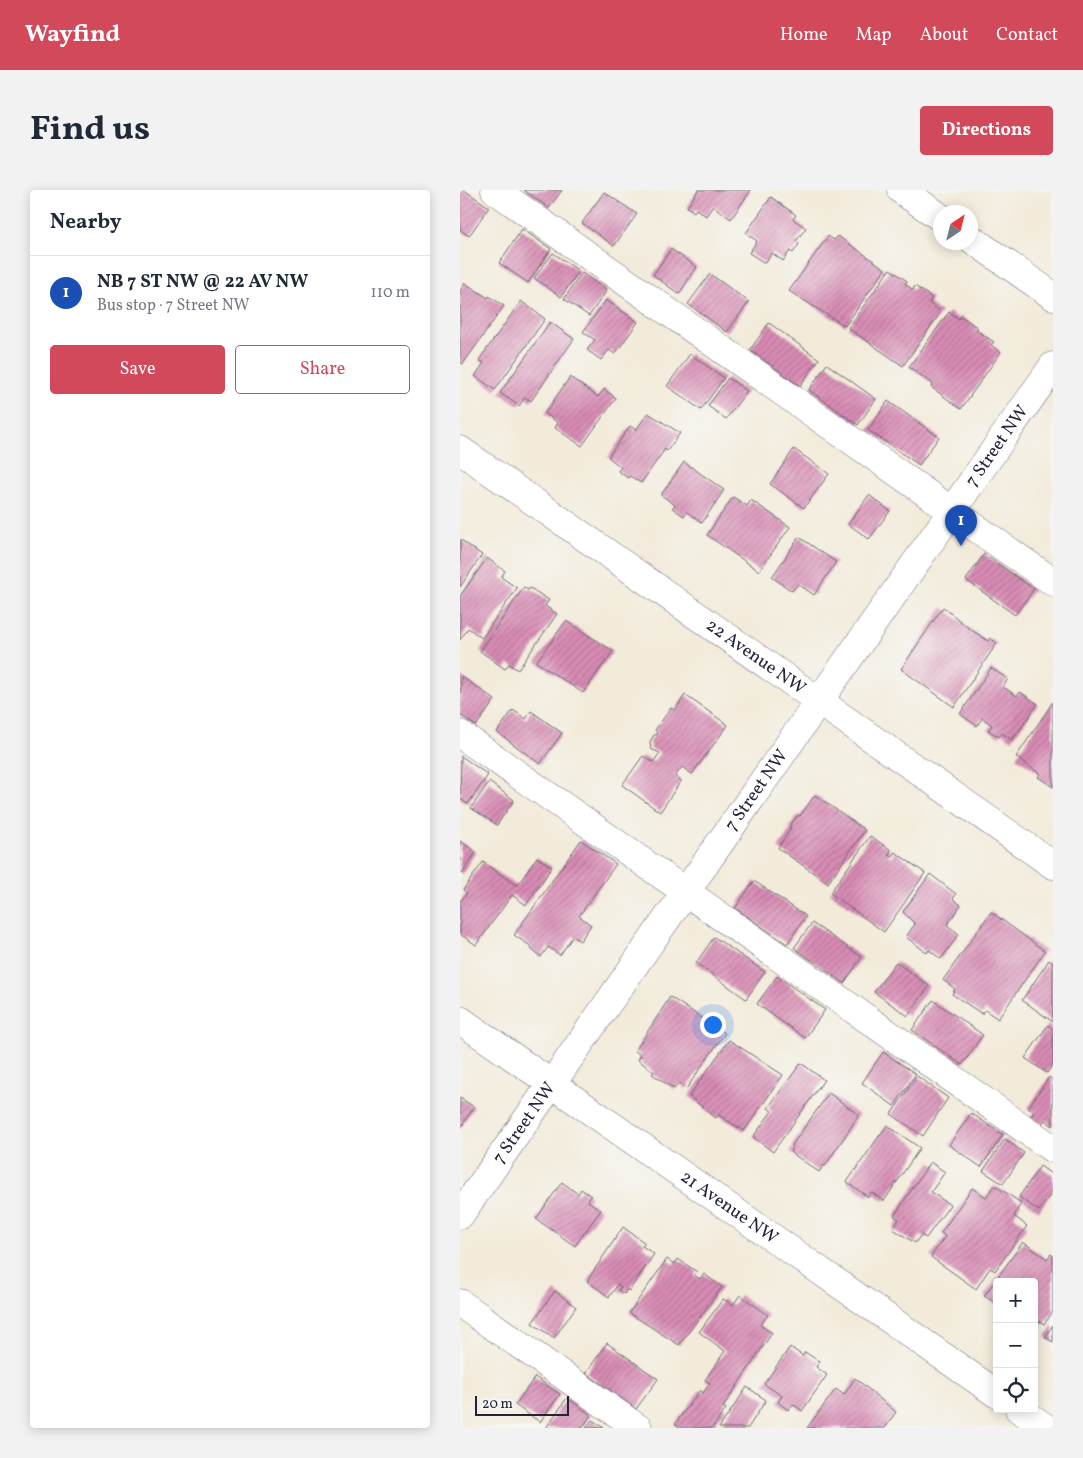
<!DOCTYPE html>
<html lang="en">
<head>
<meta charset="utf-8">
<style>
  :root { --surface:#fff; --page:#f2f2f3; --text:#1f2937; --muted:#747a83; --line:#e0e1e3; --accent:#d1495b }
  body { margin:0; font-family:Vollkorn,serif; background:var(--page); color:var(--text) }
  .controls { position:absolute; right:15px; bottom:15px; display:grid; overflow:hidden; border-radius:5px; box-shadow:0 2px 12px #0003 }
  .controls button { width:45px; height:45px; display:grid; place-items:center; padding:0; border:0; border-bottom:1px solid var(--line); background:var(--surface); color:var(--text); font:25px sans-serif }
  .compass { position:absolute; left:473px; top:15px; width:45px; height:45px; border-radius:50%; background:var(--surface); box-shadow:0 2px 12px #0003; rotate:35deg }
  .scale { position:absolute; left:15px; bottom:12px; width:94px; box-sizing:border-box; padding-left:5px; border:2px solid #22223b; border-top:0; font-size:14px; line-height:18px; white-space:nowrap; color:#22223b; -webkit-text-stroke:4px #f6f6f2; paint-order:stroke }
  .you { position:absolute; left:252px; top:834px; width:18px; height:18px; margin:-12px; border:4px solid #fff; border-radius:50%; background:#1a73e8; box-shadow:0 0 0 8px #1a73e833 }
  .badge { display:grid; place-items:center; width:32px; height:32px; border-radius:50%; background:var(--accent); color:#fff; font-size:16px; font-weight:700 }
  .pin { position:absolute; translate:-50% -41px; filter:drop-shadow(0 1px 2px #0008) }
  .pin::after { content:''; position:absolute; top:26px; width:18px; height:15px; background:inherit; clip-path:polygon(0 0,100% 0,50% 100%) }
  .list { margin:0; padding:0; list-style:none }
  h2 { display:flex; justify-content:space-between; align-items:center; height:65px; margin:0; padding:0 20px; font-size:21px }
  h2 small { font-size:16px; font-weight:400; color:var(--muted) }
  .list li { display:grid; grid-template-columns:32px 1fr auto; gap:15px; align-items:center; box-sizing:border-box; height:75px; padding:0 20px; border-top:1px solid var(--line) }
  .list b { display:block; font-size:19px; white-space:nowrap }
  .list p { margin:0; font-size:16px; white-space:nowrap; color:var(--muted) }
  .list em { font-size:16px; font-style:normal; color:var(--muted) }
  .actions { display:flex; gap:10px; padding:15px 20px }
  .actions a { flex:1; padding:11px 0; border:1px solid var(--accent); border-radius:5px; text-align:center; font-size:18px; color:var(--accent) }
  .actions .main { background:var(--accent); color:#fff }
  .icon { flex:none; width:28px; height:28px; fill:none; stroke:currentColor; stroke-width:2; stroke-linecap:round; stroke-linejoin:round }
  .map { position:relative; flex:none; width:593px; height:1238px; overflow:hidden; border-radius:5px }
  header { display:flex; align-items:center; gap:30px; box-sizing:border-box; height:70px; padding:0 25px; background:var(--accent); color:#fff }
  header strong { font-size:24px }
  nav { display:flex; gap:28px; margin-inline-start:auto; font-size:18px }
  .intro { display:flex; align-items:center; justify-content:space-between; box-sizing:border-box; height:120px; padding:0 30px }
  h1 { margin:0; font-size:35px }
  .button { padding:12px 22px; border-radius:5px; background:var(--accent); color:#fff; font-size:18px; font-weight:700 }
  main { display:flex; gap:30px; padding:0 30px }
  aside { flex:1; background:var(--surface); border-radius:5px; box-shadow:0 2px 12px #0003 }
  .map>svg:first-child { display:block }
  .building { fill:url(#building-hatch) }
  .lines { fill:none; stroke-linecap:round; stroke-linejoin:round }
  .minor-casing { stroke:#6b6873; stroke-width:29 }
  .minor { stroke:#fff; stroke-width:28 }
  .labels { text-anchor:middle; dominant-baseline:central; stroke-width:4; stroke-linejoin:round; paint-order:stroke }
  .street-label { font-size:18px; fill:#22223b; stroke:#f6f6f2 }
</style>
</head>
<body>
<header>
<strong>Wayfind</strong>
<nav><a>Home</a><a>Map</a><a>About</a><a>Contact</a></nav>
</header>
<div class="intro"><h1>Find us</h1><a class="button">Directions</a></div>
<main>
<aside>
<h2>Nearby<small></small></h2>
<ul class="list">
<li><span class="badge" style="background:#1a4fb4">1</span><div><b>NB 7 ST NW @ 22 AV NW</b><p>Bus stop · 7 Street NW</p></div><em>110 m</em></li>
</ul>
<div class="actions"><a class="main">Save</a><a>Share</a></div>
</aside>
<div class="map">
<svg width="593" height="1238" viewBox="0 0 593 1238">
  <defs>
    <pattern id="building-hatch" width="6" height="6" patternUnits="userSpaceOnUse" patternTransform="scale(1.25)"><rect width="6" height="6" fill="#d98cb5"/><path d="M-1 1l2-2M0 6l6-6M5 7l2-2" fill="none" stroke="#b07294"/></pattern>
  </defs>
  <rect width="100%" height="100%" fill="#f6f6f2"/>
  <filter id="ink" filterUnits="userSpaceOnUse"><feTurbulence type="fractalNoise" baseFrequency=".02" numOctaves="2"/><feDisplacementMap in="SourceGraphic" scale="10" xChannelSelector="R" yChannelSelector="G"/><feConvolveMatrix kernelMatrix="1 2 1 2 8 2 1 2 1" color-interpolation-filters="sRGB"/></filter>
  <filter id="wash" filterUnits="userSpaceOnUse"><feTurbulence type="fractalNoise" baseFrequency=".0096" numOctaves="4" result="noise"/><feDisplacementMap in="SourceGraphic" scale="20" xChannelSelector="R" yChannelSelector="G"/><feGaussianBlur stdDeviation="1.12" result="paint"/><feColorMatrix in="noise" values="0 0 0 0 0 0 0 0 0 0 0 0 0 0 0 0 0 1.4 0 .05"/><feComposite in="paint" operator="in"/></filter>
  <g filter="url(#wash)">
    <rect width="100%" height="100%" fill="#f3ebda"/>
    <g id="blocks">
      <!-- building -->
      <g class="building">
        <path d="M 0,0 L 4,0 L 29,17 L 9,46 L 0,40 Z"/>
        <path d="M 64,0 L 102,0 L 89,18 Z"/>
        <path d="M 238,0 L 291,0 L 271,29 L 253,16 L 246,26 L 236,19 L 234,22 L 227,17 Z"/>
        <path d="M 144,2 L 177,24 L 154,56 L 122,33 Z"/>
        <path d="M 311,7 L 336,25 L 333,29 L 346,38 L 336,51 L 339,54 L 333,63 L 330,61 L 323,71 L 312,63 L 305,73 L 289,63 L 297,51 L 286,43 Z"/>
        <path d="M 62,39 L 91,59 L 68,93 L 39,73 Z"/>
        <path d="M 368,46 L 374,50 L 378,46 L 425,79 L 385,136 L 329,101 Z"/>
        <path d="M 211,59 L 237,77 L 219,104 L 193,85 Z"/>
        <path d="M 93,63 L 119,81 L 101,107 L 74,88 Z"/>
        <path d="M 430,79 L 447,91 L 445,94 L 453,100 L 455,96 L 472,108 L 469,113 L 481,122 L 443,176 L 388,138 Z"/>
        <path d="M 122,83 L 147,100 L 129,126 L 104,109 Z"/>
        <path d="M 250,84 L 289,112 L 267,142 L 228,114 Z"/>
        <path d="M 5,93 L 28,108 L 29,106 L 44,116 L 3,174 L 0,172 L 0,101 Z"/>
        <path d="M 146,110 L 178,132 L 155,164 L 149,160 L 141,170 L 127,160 L 135,150 L 123,142 Z"/>
        <path d="M 61,111 L 85,129 L 35,200 L 15,186 L 24,173 L 19,170 Z"/>
        <path d="M 489,122 L 499,129 L 501,126 L 518,138 L 516,140 L 534,152 L 531,155 L 541,162 L 501,219 L 471,197 L 473,194 L 449,177 Z"/>
        <path d="M 90,132 L 114,149 L 71,211 L 65,207 L 59,216 L 40,203 Z"/>
        <path d="M 309,133 L 359,169 L 340,196 L 290,160 Z"/>
        <path d="M 230,164 L 264,188 L 241,220 L 207,196 Z"/>
        <path d="M 367,174 L 416,209 L 398,235 L 349,200 Z"/>
        <path d="M 110,187 L 138,207 L 144,199 L 156,208 L 122,256 L 95,238 L 98,233 L 85,223 Z"/>
        <path d="M 268,188 L 287,201 L 266,229 L 248,216 Z"/>
        <path d="M 428,211 L 479,247 L 459,275 L 408,240 Z"/>
        <path d="M 188,223 L 220,243 L 207,261 L 205,259 L 181,293 L 170,286 L 168,288 L 158,281 L 161,277 L 148,267 L 170,236 L 176,240 Z"/>
        <path d="M 334,259 L 369,284 L 344,318 L 310,294 Z"/>
        <path d="M 224,272 L 264,300 L 242,333 L 227,322 L 224,326 L 212,318 L 215,315 L 201,305 Z"/>
        <path d="M 409,305 L 430,321 L 409,349 L 388,334 Z"/>
        <path d="M 273,307 L 287,316 L 291,310 L 330,337 L 299,381 L 247,345 Z"/>
        <path d="M 339,347 L 376,372 L 354,405 L 338,394 L 332,401 L 312,387 Z"/>
        <path d="M 1,350 L 22,365 L 0,397 L 0,351 Z"/>
        <path d="M 524,364 L 574,399 L 555,425 L 506,390 Z"/>
        <path d="M 27,368 L 45,381 L 41,387 L 57,398 L 22,448 L 8,438 L 0,450 L 0,406 Z"/>
        <path d="M 64,397 L 68,400 L 70,398 L 89,410 L 85,416 L 97,424 L 58,480 L 49,474 L 45,479 L 20,461 Z"/>
        <path d="M 483,417 L 510,439 L 528,451 L 530,448 L 537,453 L 494,517 L 441,479 Z"/>
        <path d="M 106,431 L 153,461 L 123,503 L 76,472 Z"/>
        <path d="M 531,478 L 548,489 L 543,497 L 557,506 L 560,502 L 578,514 L 552,550 L 542,543 L 539,547 L 528,540 L 532,535 L 522,528 L 517,536 L 500,524 Z"/>
        <path d="M 1,486 L 35,510 L 16,536 L 0,525 Z"/>
        <path d="M 225,505 L 268,535 L 232,584 L 222,577 L 215,586 L 221,591 L 200,622 L 162,595 L 183,566 L 193,572 L 200,563 L 191,559 L 190,552 L 194,545 L 198,544 L 195,540 L 211,518 L 215,520 Z"/>
        <path d="M 593,512 L 593,597 L 578,587 L 580,584 L 556,567 Z"/>
        <path d="M 53,520 L 66,529 L 71,521 L 102,543 L 80,574 L 37,542 Z"/>
        <path d="M 1,566 L 28,585 L 8,614 L 0,609 Z"/>
        <path d="M 29,592 L 54,610 L 37,635 L 11,618 Z"/>
        <path d="M 355,605 L 405,640 L 368,693 L 318,658 L 331,638 L 329,637 L 338,625 L 340,626 Z"/>
        <path d="M 410,646 L 431,660 L 428,665 L 431,667 L 435,662 L 465,683 L 424,742 L 370,703 Z"/>
        <path d="M 121,650 L 156,674 L 119,726 L 131,735 L 120,751 L 113,746 L 100,765 L 88,757 L 81,767 L 71,759 L 72,757 L 54,745 Z"/>
        <path d="M 0,651 L 16,662 L 2,684 L 0,683 Z"/>
        <path d="M 77,667 L 92,677 L 66,715 L 52,705 L 16,755 L 0,744 L 0,712 L 7,703 L 3,700 L 23,672 L 57,696 Z"/>
        <path d="M 470,684 L 496,704 L 493,709 L 501,715 L 487,735 L 499,744 L 481,769 L 469,760 L 467,763 L 446,747 L 455,734 L 443,722 Z"/>
        <path d="M 294,691 L 346,726 L 327,754 L 275,718 Z"/>
        <path d="M 531,722 L 585,761 L 538,829 L 525,820 L 522,824 L 492,804 L 495,799 L 483,790 Z"/>
        <path d="M 352,733 L 402,767 L 384,793 L 334,758 Z"/>
        <path d="M 254,747 L 305,782 L 286,809 L 236,773 Z"/>
        <path d="M 589,770 L 593,773 L 593,832 L 562,810 Z"/>
        <path d="M 436,772 L 469,796 L 448,826 L 414,802 Z"/>
        <path d="M 317,786 L 365,820 L 345,848 L 297,814 Z"/>
        <path d="M 210,807 L 265,843 L 226,899 L 219,893 L 214,899 L 192,884 L 194,882 L 178,870 L 181,865 L 175,861 Z"/>
        <path d="M 473,810 L 523,845 L 502,875 L 452,840 Z"/>
        <path d="M 588,835 L 593,839 L 593,874 L 587,883 L 565,868 Z"/>
        <path d="M 269,850 L 323,885 L 284,941 L 258,925 L 256,928 L 229,906 Z"/>
        <path d="M 423,862 L 456,884 L 434,916 L 402,893 Z"/>
        <path d="M 341,873 L 364,890 L 313,962 L 293,947 L 312,921 L 308,918 Z"/>
        <path d="M 457,886 L 488,908 L 463,946 L 431,924 Z"/>
        <path d="M 589,887 L 593,890 L 593,936 L 585,930 L 581,935 L 570,928 L 574,922 L 568,918 Z"/>
        <path d="M 369,903 L 399,925 L 365,976 L 364,975 L 359,982 L 330,962 L 333,956 L 332,955 Z"/>
        <path d="M 0,908 L 14,917 L 0,939 Z"/>
        <path d="M 511,923 L 543,945 L 521,977 L 489,955 Z"/>
        <path d="M 427,935 L 460,958 L 424,1011 L 411,1002 L 408,1007 L 387,992 Z"/>
        <path d="M 545,949 L 564,963 L 543,994 L 523,981 Z"/>
        <path d="M 470,972 L 485,982 L 471,1002 L 490,1015 L 466,1048 L 461,1045 L 455,1053 L 433,1039 L 439,1029 L 434,1026 Z"/>
        <path d="M 580,976 L 593,985 L 593,1001 L 579,1021 L 559,1007 Z"/>
        <path d="M 102,992 L 118,1004 L 121,999 L 131,1006 L 128,1011 L 141,1020 L 115,1056 L 76,1029 Z"/>
        <path d="M 536,996 L 561,1013 L 554,1026 L 567,1036 L 535,1081 L 530,1078 L 516,1099 L 471,1067 L 485,1046 L 481,1043 L 512,998 L 526,1007 L 533,997 Z"/>
        <path d="M 163,1037 L 185,1053 L 182,1056 L 194,1064 L 169,1101 L 167,1099 L 164,1104 L 158,1100 L 161,1097 L 158,1094 L 149,1107 L 127,1091 Z"/>
        <path d="M 563,1052 L 587,1069 L 591,1064 L 593,1066 L 593,1122 L 584,1134 L 580,1131 L 577,1136 L 574,1134 L 574,1092 L 537,1092 L 537,1114 L 524,1106 Z"/>
        <path d="M 207,1069 L 214,1074 L 218,1069 L 237,1082 L 234,1085 L 240,1089 L 244,1084 L 262,1097 L 219,1155 L 169,1123 Z"/>
        <path d="M 95,1101 L 116,1117 L 94,1148 L 72,1133 Z"/>
        <path d="M 280,1105 L 308,1125 L 300,1135 L 312,1143 L 263,1217 L 266,1219 L 252,1238 L 221,1238 L 215,1234 L 240,1200 L 243,1203 L 250,1193 L 245,1190 L 265,1161 L 239,1142 L 263,1109 L 273,1115 Z"/>
        <path d="M 593,1135 L 593,1152 L 585,1147 Z"/>
        <path d="M 147,1153 L 198,1189 L 176,1219 L 126,1183 Z"/>
        <path d="M 330,1157 L 343,1166 L 345,1162 L 360,1172 L 356,1177 L 367,1185 L 342,1221 L 333,1214 L 328,1220 L 318,1212 L 322,1206 L 304,1194 Z"/>
        <path d="M 75,1187 L 100,1204 L 80,1232 L 55,1215 Z"/>
        <path d="M 395,1188 L 436,1222 L 425,1238 L 347,1238 L 376,1199 L 384,1205 Z"/>
        <path d="M 287,1197 L 306,1210 L 288,1238 L 259,1238 Z"/>
        <path d="M 107,1208 L 131,1225 L 122,1238 L 86,1238 Z"/>
        <path d="M 132,1230 L 144,1238 L 126,1238 Z"/>
      </g>
    </g>
  </g>
  <g filter="url(#ink)">
    <use href="#blocks" fill-opacity="0" stroke="#6b6873" stroke-width="1"/>
    <g class="lines">
      <!-- minor casing -->
      <g class="minor-casing">
        <g id="minor">
          <path d="M 35,0 L 593,392"/>
          <path d="M 441,0 L 480,27"/>
          <path d="M 510,48 L 593,106"/>
          <path id="s1" d="M 0,260 L 593,675"/>
          <path d="M 0,544 L 593,959"/>
          <path id="s2" d="M 0,830 L 537,1204"/>
          <path id="s3" d="M 0,1025 L 593,176"/>
          <path d="M 0,1113 L 178,1238"/>
          <path d="M 559,1219 L 586,1238"/>
        </g>
      </g>
      <!-- minor -->
      <use href="#minor" class="minor"/>
    </g>
  </g>
  <g class="labels">
    <!-- street labels -->
    <g class="street-label">
      <text stroke="none"><textPath href="#s3" startOffset="938">7 Street NW</textPath></text>
      <text stroke="none"><textPath href="#s1" startOffset="361">22 Avenue NW</textPath></text>
      <text stroke="none"><textPath href="#s3" startOffset="518">7 Street NW</textPath></text>
      <text stroke="none"><textPath href="#s3" startOffset="112">7 Street NW</textPath></text>
      <text stroke="none"><textPath href="#s2" startOffset="328">21 Avenue NW</textPath></text>
    </g>
  </g>
</svg>
<div class="controls">
<button>+</button>
<button>−</button>
<button><svg class="icon" aria-label="locate" viewBox="0 0 24 24"><circle cx="12" cy="12" r="6"/><path d="M12 2v4M12 18v4M2 12h4M18 12h4"/></svg></button>
</div>
<svg class="compass" viewBox="-18 -18 36 36"><path d="M0-13l5 13h-10z" fill="#e53935"/><path d="M0 13l5-13h-10z" fill="#747a83"/></svg>
<div class="scale">20 m</div>
<div class="you"></div>
<div class="pin badge" style="left:501px;top:356px;background:#1a4fb4">1</div>
</div>
</main>
</body>
</html>
